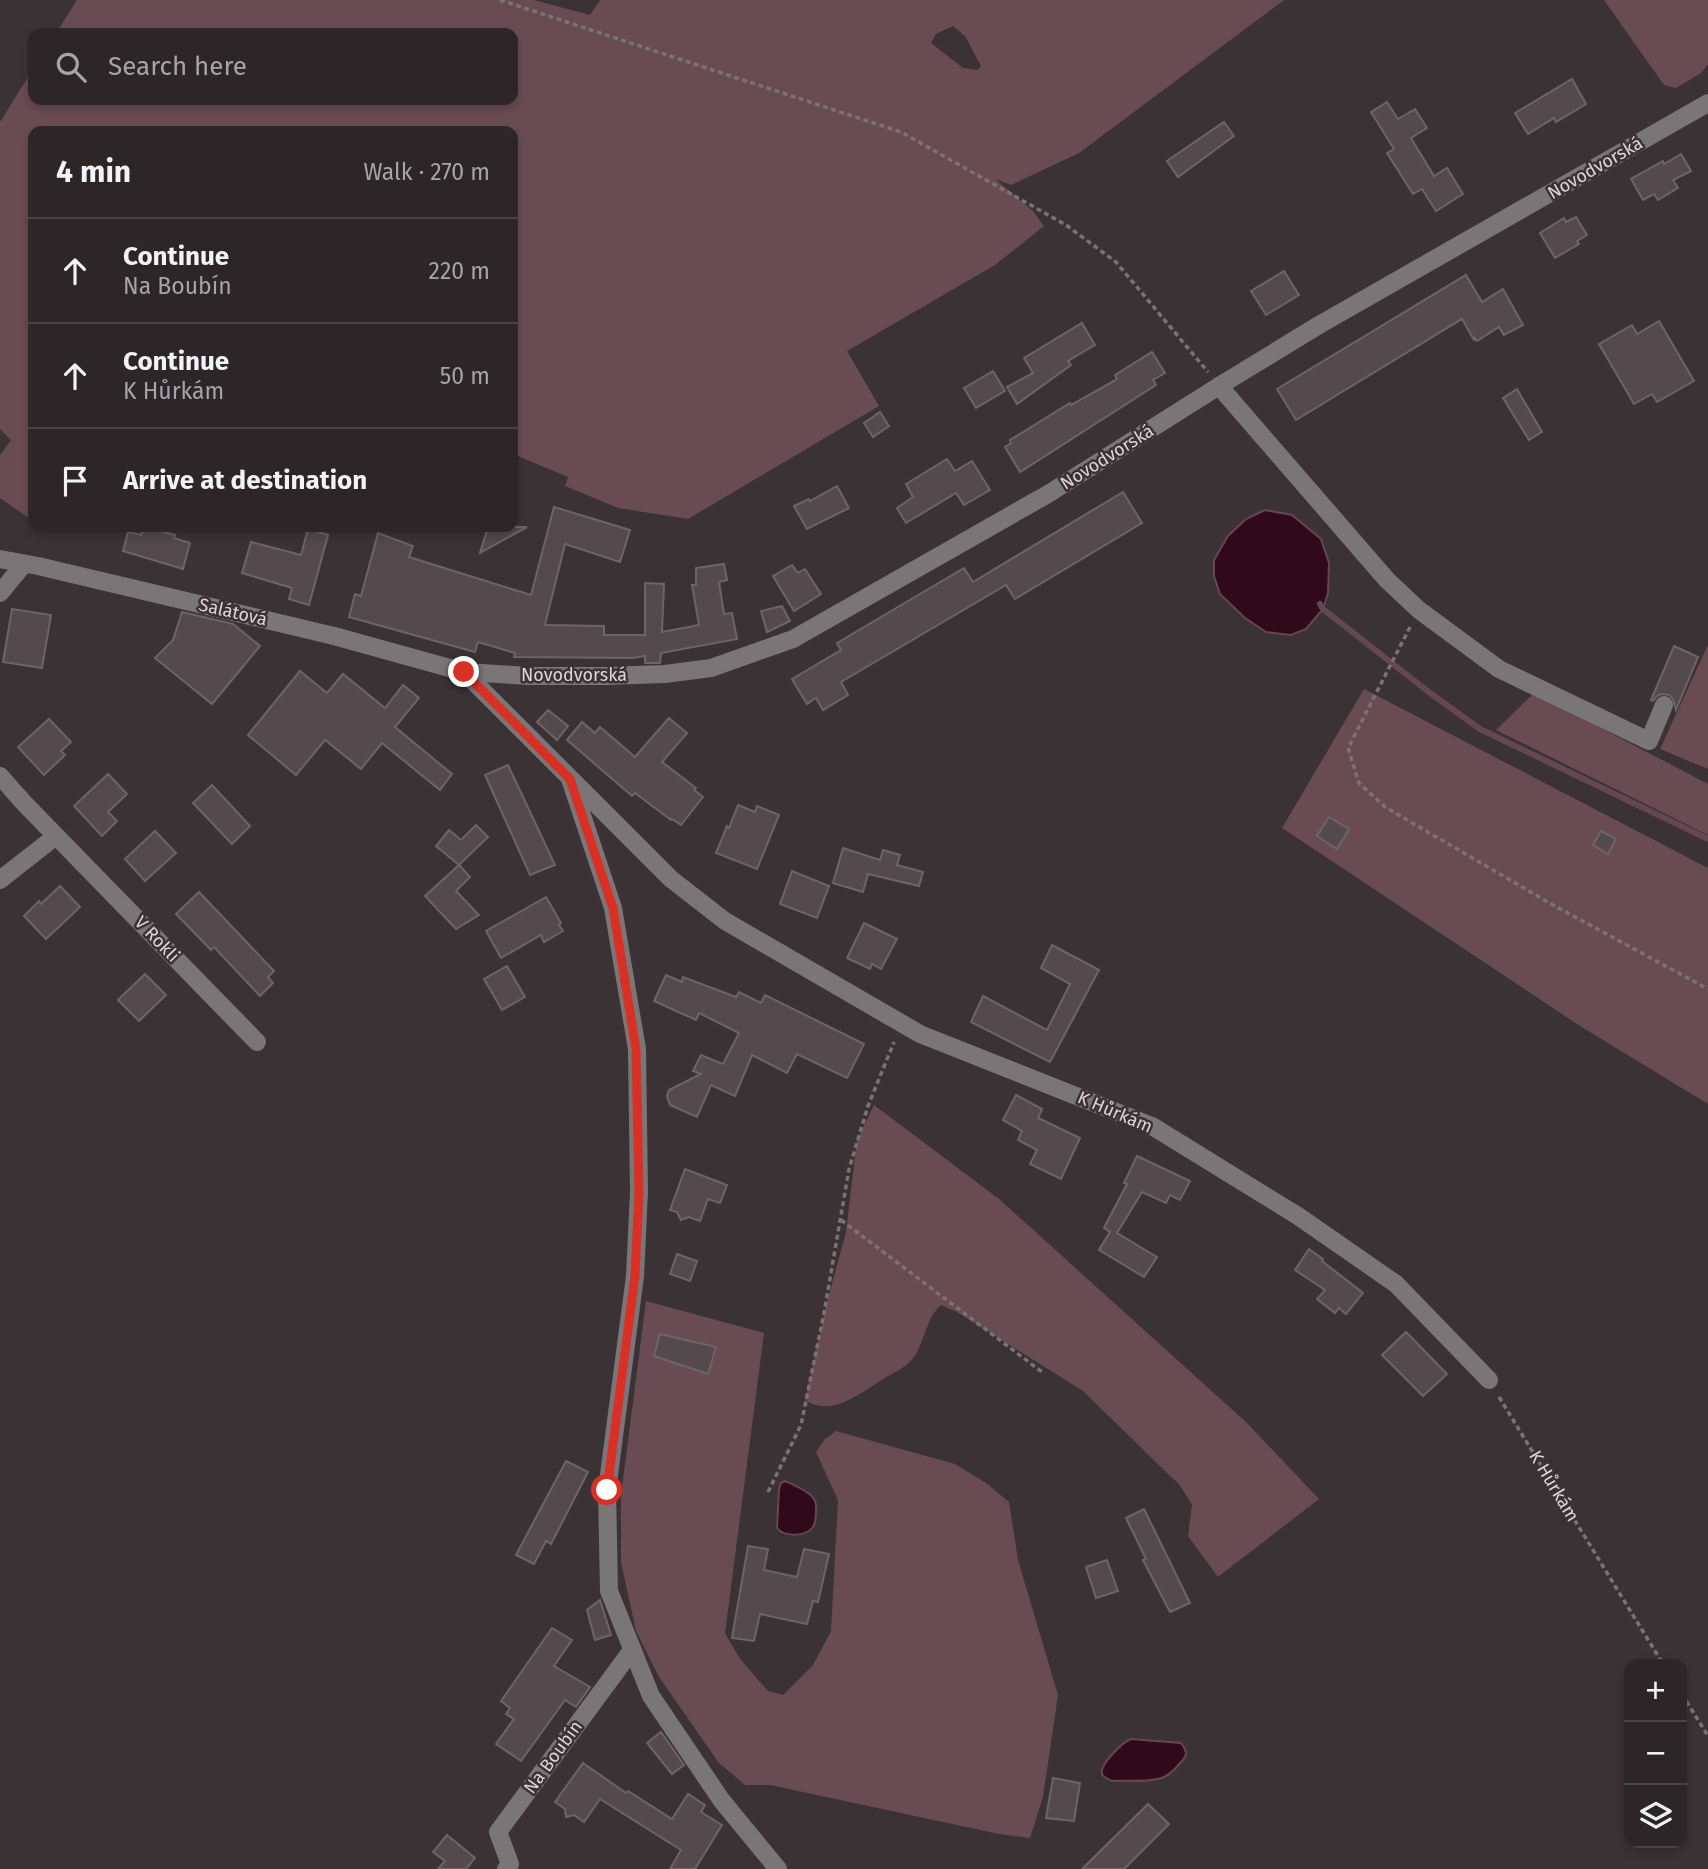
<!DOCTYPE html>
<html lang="en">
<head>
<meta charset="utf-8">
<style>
  :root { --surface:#2c2628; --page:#342e30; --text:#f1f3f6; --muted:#a6a5a8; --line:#484345 }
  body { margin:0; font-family:"Fira Sans",sans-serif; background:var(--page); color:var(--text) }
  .controls { position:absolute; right:21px; bottom:21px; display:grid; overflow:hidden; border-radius:14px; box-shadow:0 4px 10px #0003 }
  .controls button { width:63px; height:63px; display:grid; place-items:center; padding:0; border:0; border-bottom:2px solid var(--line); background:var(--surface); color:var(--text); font:35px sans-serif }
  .stop { position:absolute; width:21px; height:21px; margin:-16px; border:5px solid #d93025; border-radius:50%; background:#fff }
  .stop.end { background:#d93025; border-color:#fff; box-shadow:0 2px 7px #0008 }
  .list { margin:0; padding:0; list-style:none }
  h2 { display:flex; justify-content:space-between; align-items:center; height:91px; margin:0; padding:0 28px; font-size:30px }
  h2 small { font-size:23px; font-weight:400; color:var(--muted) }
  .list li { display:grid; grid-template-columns:46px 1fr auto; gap:21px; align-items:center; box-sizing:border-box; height:105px; padding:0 28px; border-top:2px solid var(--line) }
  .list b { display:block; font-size:26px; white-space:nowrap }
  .list p { margin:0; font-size:23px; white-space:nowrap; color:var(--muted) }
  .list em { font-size:23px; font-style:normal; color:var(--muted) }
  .icon { flex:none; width:38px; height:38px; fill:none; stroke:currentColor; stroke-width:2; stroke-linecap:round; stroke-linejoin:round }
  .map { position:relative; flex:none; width:1708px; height:1869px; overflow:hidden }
  .search { position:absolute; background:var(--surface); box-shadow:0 4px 10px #0003; left:28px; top:28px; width:490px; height:77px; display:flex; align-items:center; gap:18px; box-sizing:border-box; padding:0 24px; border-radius:14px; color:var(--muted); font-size:26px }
  .panel { position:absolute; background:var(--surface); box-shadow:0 4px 10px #0003; left:28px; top:126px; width:490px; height:406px; border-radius:14px }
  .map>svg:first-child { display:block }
  .green { fill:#694b54; fill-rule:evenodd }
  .water { fill:#300a19; stroke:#644752; stroke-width:2 }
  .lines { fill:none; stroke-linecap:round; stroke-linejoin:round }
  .stream { stroke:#644752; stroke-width:6 }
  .building { fill:#544a4d; stroke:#6e6467; stroke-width:2 }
  .path { stroke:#7a7274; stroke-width:3.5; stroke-dasharray:5 3.5; stroke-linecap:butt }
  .minor { stroke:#7a7677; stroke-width:18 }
  .route { stroke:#d93025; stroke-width:9 }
  .labels { text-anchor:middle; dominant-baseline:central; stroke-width:5; stroke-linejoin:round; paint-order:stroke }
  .street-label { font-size:18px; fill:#dcd6d7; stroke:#3b3235 }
</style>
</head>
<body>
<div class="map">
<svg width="1708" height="1869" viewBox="0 0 1708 1869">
  <rect width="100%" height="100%" fill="#3b3235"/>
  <!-- green -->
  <g class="green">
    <path d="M 77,0 L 534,0 L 590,15 L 600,0 L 1284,0 L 1079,153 L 1011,185 L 995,179 L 1033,211 L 1044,226 L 995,265 L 847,351 L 879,406 L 688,519 L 618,508 L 565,486 L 568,477 L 513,454 L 513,131 L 33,131 L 33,521 L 0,498 L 0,455 L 11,440 L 0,429 L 0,122 L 33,69 L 33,100 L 513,100 L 513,33 L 56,33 ZM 953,26 L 965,36 L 981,66 L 978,70 L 963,68 L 931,43 L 936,34 Z"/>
    <path d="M 1604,0 L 1708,0 L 1708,64 L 1701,73 L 1676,88 L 1664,85 Z"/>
    <path d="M 1708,645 L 1708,769 L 1660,749 Z"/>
    <path d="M 1364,689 L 1708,868 L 1708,1104 L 1580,1026 L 1282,828 Z"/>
    <path d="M 1534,693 L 1708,784 L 1708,835 L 1496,730 Z"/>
    <path d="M 874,1105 L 999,1199 L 1246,1422 L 1319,1499 L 1218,1577 L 1188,1536 L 1192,1505 L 1179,1484 L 1167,1473 L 1083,1391 L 957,1312 L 941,1305 C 926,1318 925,1341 914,1357 C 907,1367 893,1373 883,1379 C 861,1393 831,1418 805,1400 L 826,1306 L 846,1232 L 857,1140 Z"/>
    <path d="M 646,1301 L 764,1333 L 725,1633 L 740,1659 L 768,1691 L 783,1695 L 813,1665 L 831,1631 L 838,1500 L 816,1452 L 825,1439 L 836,1431 L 955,1464 L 986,1483 L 1009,1502 L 1018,1560 L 1058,1695 L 1043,1797 L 1030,1838 L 999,1834 L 770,1785 L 745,1785 L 719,1763 L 659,1677 L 636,1631 L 621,1562 L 621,1495 Z"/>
  </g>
  <!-- water -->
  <g class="water">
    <path d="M 1265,510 L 1292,515 L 1321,539 L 1329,563 L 1328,593 L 1323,609 L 1306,629 L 1291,635 L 1266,632 L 1245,618 L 1220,594 L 1214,576 L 1214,560 L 1228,536 L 1246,519 Z"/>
    <path d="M 785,1481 C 794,1485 809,1491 814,1499 C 817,1503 816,1505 816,1510 C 816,1516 816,1522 813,1527 C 806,1537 784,1537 777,1528 L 779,1489 L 781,1483 Z"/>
    <path d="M 1131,1739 L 1181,1743 C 1187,1751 1188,1755 1181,1762 C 1176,1768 1171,1774 1164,1777 C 1151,1783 1126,1780 1112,1781 C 1108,1779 1104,1778 1102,1774 C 1099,1765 1123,1742 1131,1739 Z"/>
  </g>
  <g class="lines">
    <!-- stream -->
    <path class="stream" d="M 1320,604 L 1323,609 L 1430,693 L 1480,729 L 1708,839"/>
  </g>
  <!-- building -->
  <g class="building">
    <path d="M 1572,79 L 1586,104 L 1556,122 L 1554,118 L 1528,134 L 1515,113 Z"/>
    <path d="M 1387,102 L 1398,119 L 1415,109 L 1427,128 L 1411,138 L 1434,176 L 1447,168 L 1463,194 L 1436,211 L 1422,189 L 1413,194 L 1387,153 L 1394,149 L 1371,112 Z"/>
    <path d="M 1224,122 L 1234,136 L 1178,177 L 1167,161 Z"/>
    <path d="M 1681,154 L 1691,171 L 1673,180 L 1678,188 L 1658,200 L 1654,194 L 1643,200 L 1631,179 L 1663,161 L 1664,164 Z"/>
    <path d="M 1576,217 L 1587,235 L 1577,241 L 1579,244 L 1555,258 L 1540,233 L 1564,218 L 1566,222 Z"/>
    <path d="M 1284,271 L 1299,295 L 1266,315 L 1251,291 Z"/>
    <path d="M 1466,275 L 1482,302 L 1503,289 L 1523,325 L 1504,335 L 1499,327 L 1477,341 L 1475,338 L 1474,340 L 1462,319 L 1296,420 L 1277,389 Z"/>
    <path d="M 1659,321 L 1694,381 L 1657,402 L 1652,394 L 1634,404 L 1599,344 L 1632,325 L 1637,334 Z"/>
    <path d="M 1082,323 L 1095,345 L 1068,361 L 1071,365 L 1017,404 L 1007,387 L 1033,373 L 1024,358 Z"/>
    <path d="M 1152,352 L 1165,373 L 1153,380 L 1156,385 L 1020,472 L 1005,447 L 1011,443 L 1010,440 L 1070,403 L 1071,405 L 1117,379 L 1115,375 Z"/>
    <path d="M 993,371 L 1005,391 L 976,408 L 964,388 Z"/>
    <path d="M 1517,389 L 1542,432 L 1529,440 L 1503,398 Z"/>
    <path d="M 880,412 L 889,426 L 873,437 L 864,423 Z"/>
    <path d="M 947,459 L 955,471 L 972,461 L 990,490 L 964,505 L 956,493 L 906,523 L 897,508 L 913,497 L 906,484 Z"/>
    <path d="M 837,486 L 849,508 L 807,529 L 794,506 L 809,499 L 810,501 Z"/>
    <path d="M 1123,492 L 1142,523 L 1015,599 L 1006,585 L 841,682 L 848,695 L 823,710 L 816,698 L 807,704 L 792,679 L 841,650 L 837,643 L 964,568 L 973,582 Z"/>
    <path d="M 554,507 L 630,530 L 620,562 L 565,544 L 545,625 L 604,626 L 604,635 L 645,635 L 645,583 L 664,584 L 662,632 L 699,625 L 692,585 L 696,585 L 696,568 L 724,564 L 727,580 L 719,582 L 724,614 L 732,613 L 737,639 L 661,653 L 660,663 L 645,663 L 645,656 L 632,658 L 514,657 L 515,653 L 478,642 L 475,652 L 349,617 L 355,594 L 361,596 L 378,533 L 413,546 L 409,557 L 531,595 Z"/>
    <path d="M 144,527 L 175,535 L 174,538 L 190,543 L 183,569 L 123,551 L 128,532 L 141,535 Z"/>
    <path d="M 488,527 L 527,527 L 480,553 Z"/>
    <path d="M 308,529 L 328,535 L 309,605 L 289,599 L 292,588 L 242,573 L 251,542 L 301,555 Z"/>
    <path d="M 792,565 L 798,573 L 805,569 L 821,594 L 794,611 L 773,576 Z"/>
    <path d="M 782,606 L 790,621 L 767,632 L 761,611 Z"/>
    <path d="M 12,609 L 51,615 L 42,668 L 3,662 Z"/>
    <path d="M 182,612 L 233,624 L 260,646 L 212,704 L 155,658 L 173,640 Z"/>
    <path d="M 1674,646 L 1698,657 L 1676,710 L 1673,699 L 1669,695 L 1662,694 L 1657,696 L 1653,701 L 1651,700 Z"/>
    <path d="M 300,671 L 327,693 L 343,674 L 385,708 L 403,685 L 419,698 L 395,727 L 452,774 L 440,790 L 382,743 L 361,769 L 325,740 L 296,775 L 248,735 Z"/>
    <path d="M 548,710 L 568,726 L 557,740 L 537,722 Z"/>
    <path d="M 669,718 L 687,733 L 662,762 L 696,788 L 694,790 L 703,797 L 681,825 L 672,819 L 671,820 L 635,793 L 632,796 L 567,740 L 582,722 L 595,733 L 600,727 L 635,757 Z"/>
    <path d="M 49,719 L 71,742 L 61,751 L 65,755 L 44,775 L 18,747 Z"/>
    <path d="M 508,765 L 555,865 L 530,875 L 485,775 Z"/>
    <path d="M 108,774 L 127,794 L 108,812 L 117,821 L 102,836 L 74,806 Z"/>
    <path d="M 212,785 L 250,826 L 232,844 L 193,803 Z"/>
    <path d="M 738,805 L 755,812 L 757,806 L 779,815 L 757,869 L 716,853 L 727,826 L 729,828 Z"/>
    <path d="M 1329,817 L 1349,829 L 1337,849 L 1317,836 Z"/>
    <path d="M 476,825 L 488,837 L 459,865 L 436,846 L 449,830 L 461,840 Z"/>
    <path d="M 155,831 L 176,853 L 145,881 L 125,859 Z"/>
    <path d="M 1601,831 L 1616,839 L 1608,854 L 1593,845 Z"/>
    <path d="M 843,848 L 880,860 L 883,850 L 900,855 L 897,865 L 923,872 L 919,886 L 868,874 L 863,892 L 833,883 Z"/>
    <path d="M 459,865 L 470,877 L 456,891 L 479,915 L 456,929 L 425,896 Z"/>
    <path d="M 792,871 L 829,886 L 817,918 L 780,904 Z"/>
    <path d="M 60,886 L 80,907 L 46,939 L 24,916 L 39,901 L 41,904 Z"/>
    <path d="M 199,892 L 274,971 L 268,977 L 273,983 L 260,996 L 214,947 L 211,950 L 176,914 Z"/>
    <path d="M 546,897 L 561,923 L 559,925 L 563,931 L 544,942 L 541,935 L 501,958 L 486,931 Z"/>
    <path d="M 864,923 L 897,939 L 881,969 L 872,964 L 870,969 L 847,958 Z"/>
    <path d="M 1052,945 L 1099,970 L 1050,1062 L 971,1022 L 983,996 L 1047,1030 L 1070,984 L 1041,968 Z"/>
    <path d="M 507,966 L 525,997 L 502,1010 L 484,979 Z"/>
    <path d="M 145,974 L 166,995 L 139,1021 L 118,1000 Z"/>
    <path d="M 666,975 L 682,982 L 683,977 L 736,997 L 739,992 L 761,1003 L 765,995 L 864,1044 L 847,1078 L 797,1054 L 787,1073 L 752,1055 L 735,1096 L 711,1085 L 697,1117 L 670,1105 L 667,1096 L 669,1090 L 701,1074 L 693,1071 L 701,1055 L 723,1064 L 739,1033 L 699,1013 L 696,1020 L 654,1001 Z"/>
    <path d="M 1016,1095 L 1042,1109 L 1038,1118 L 1080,1138 L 1061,1179 L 1030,1164 L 1037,1150 L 1018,1140 L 1022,1131 L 1003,1120 Z"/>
    <path d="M 1137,1156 L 1190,1181 L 1180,1200 L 1170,1195 L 1166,1203 L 1142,1192 L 1117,1233 L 1157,1257 L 1144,1277 L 1099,1250 L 1110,1232 L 1104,1228 L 1127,1184 L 1124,1183 Z"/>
    <path d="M 685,1169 L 727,1185 L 720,1203 L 708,1199 L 700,1221 L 689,1217 L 681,1220 L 677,1212 L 670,1210 Z"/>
    <path d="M 1309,1249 L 1323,1259 L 1322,1261 L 1363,1293 L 1346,1314 L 1339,1308 L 1335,1313 L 1317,1299 L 1325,1290 L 1295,1270 Z"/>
    <path d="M 677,1254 L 697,1261 L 690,1281 L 670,1274 Z"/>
    <path d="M 1406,1332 L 1447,1374 L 1423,1396 L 1382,1355 Z"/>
    <path d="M 660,1334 L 716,1347 L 708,1374 L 654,1356 Z"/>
    <path d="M 566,1461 L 588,1472 L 551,1544 L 546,1541 L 534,1564 L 516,1555 Z"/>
    <path d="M 1144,1509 L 1190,1603 L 1170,1612 L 1143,1560 L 1146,1559 L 1126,1518 Z"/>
    <path d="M 748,1546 L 768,1549 L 764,1570 L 797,1577 L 804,1549 L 829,1554 L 818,1602 L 813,1601 L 807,1624 L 760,1614 L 754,1641 L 732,1638 Z"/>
    <path d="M 1107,1560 L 1118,1591 L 1096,1598 L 1086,1567 Z"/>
    <path d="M 600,1600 L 611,1635 L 595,1640 L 587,1610 Z"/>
    <path d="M 552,1628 L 572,1640 L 554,1666 L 590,1687 L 576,1707 L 565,1700 L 521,1761 L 496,1744 L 514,1719 L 506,1714 L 510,1708 L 501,1701 Z"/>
    <path d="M 661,1732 L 684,1765 L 672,1774 L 647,1743 Z"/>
    <path d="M 583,1763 L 626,1793 L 628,1791 L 672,1819 L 688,1794 L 705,1805 L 701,1812 L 722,1825 L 695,1869 L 670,1869 L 681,1850 L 600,1799 L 584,1822 L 574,1815 L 566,1817 L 565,1809 L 555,1802 Z"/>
    <path d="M 1053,1778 L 1080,1783 L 1074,1821 L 1046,1818 Z"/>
    <path d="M 1148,1804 L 1169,1824 L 1124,1869 L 1082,1869 Z"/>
    <path d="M 447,1835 L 475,1858 L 466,1869 L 438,1869 L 445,1861 L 433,1852 Z"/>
  </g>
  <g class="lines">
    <!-- path -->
    <g class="path">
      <path d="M 500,0 L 901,132 L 1066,225 L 1116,262 L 1208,372"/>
      <path d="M 1410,627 L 1348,748 L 1359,783 L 1385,807 L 1553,905 L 1708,989"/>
      <path d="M 841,1220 L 1042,1372"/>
      <path d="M 1499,1397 L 1663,1664"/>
      <path d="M 768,1492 L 801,1425 L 824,1313 L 849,1169 L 868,1106 L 894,1042"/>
      <path d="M 1682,1694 L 1708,1736"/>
    </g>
    <!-- minor -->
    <g class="minor">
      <path d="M 1219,386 L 1387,580 L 1419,610 L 1499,669 L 1649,741 L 1664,705"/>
      <path d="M 0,559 L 38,566 L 334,636 L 464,672 L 530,676 L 606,676 L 665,674 L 711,668 L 793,639 L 1048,494 L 1219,386 L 1319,325 L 1708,103"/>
      <path d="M 0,593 L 24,564"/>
      <path d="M 464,672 L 671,879 L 725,921 L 920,1034 L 1152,1126 L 1298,1216 L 1396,1284 L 1489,1380"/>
      <path d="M 0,776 L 23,802 L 257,1042"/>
      <path d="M 571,782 L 613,908 L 637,1049 L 639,1192 L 635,1276 L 607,1490 L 609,1591 L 651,1696 L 722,1801 L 778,1869"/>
      <path d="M 0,880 L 56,836"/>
      <path d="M 506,1869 L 510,1864 L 498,1832 L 632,1650"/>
    </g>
  </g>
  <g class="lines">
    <!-- route -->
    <path class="route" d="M 464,672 L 570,779 L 613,908 L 636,1049 L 639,1192 L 635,1276 L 607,1490"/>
  </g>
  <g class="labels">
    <!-- street labels -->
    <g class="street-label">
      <text transform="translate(1595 168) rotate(-30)">Novodvorská</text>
      <text transform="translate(1107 457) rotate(-32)">Novodvorská</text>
      <text transform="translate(233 612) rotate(13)">Salátová</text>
      <text x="574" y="675">Novodvorská</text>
      <text transform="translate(157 939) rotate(46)">V Rokli</text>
      <text transform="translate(1115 1112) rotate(23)">K Hůrkám</text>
      <text transform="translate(1554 1486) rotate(59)">K Hůrkám</text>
      <text transform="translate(553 1757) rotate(-54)">Na Boubín</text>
    </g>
  </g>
</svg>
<div class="controls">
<button>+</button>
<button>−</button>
<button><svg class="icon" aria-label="layers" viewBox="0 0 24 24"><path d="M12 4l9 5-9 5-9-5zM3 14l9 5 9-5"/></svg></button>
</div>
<div class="stop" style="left:607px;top:1490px"></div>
<div class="stop end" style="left:464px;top:672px"></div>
<div class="search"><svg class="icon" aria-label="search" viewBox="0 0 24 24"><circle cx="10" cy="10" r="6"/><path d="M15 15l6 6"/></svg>Search here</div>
<section class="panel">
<h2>4 min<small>Walk · 270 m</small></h2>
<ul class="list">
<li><svg class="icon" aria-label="ahead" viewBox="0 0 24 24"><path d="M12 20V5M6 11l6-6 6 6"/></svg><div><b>Continue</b><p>Na Boubín</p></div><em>220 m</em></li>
<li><svg class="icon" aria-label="ahead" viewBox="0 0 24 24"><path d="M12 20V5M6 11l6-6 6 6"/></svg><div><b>Continue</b><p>K Hůrkám</p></div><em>50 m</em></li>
<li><svg class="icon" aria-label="arrive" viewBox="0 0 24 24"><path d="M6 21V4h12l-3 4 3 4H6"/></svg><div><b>Arrive at destination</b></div></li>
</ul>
</section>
</div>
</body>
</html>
